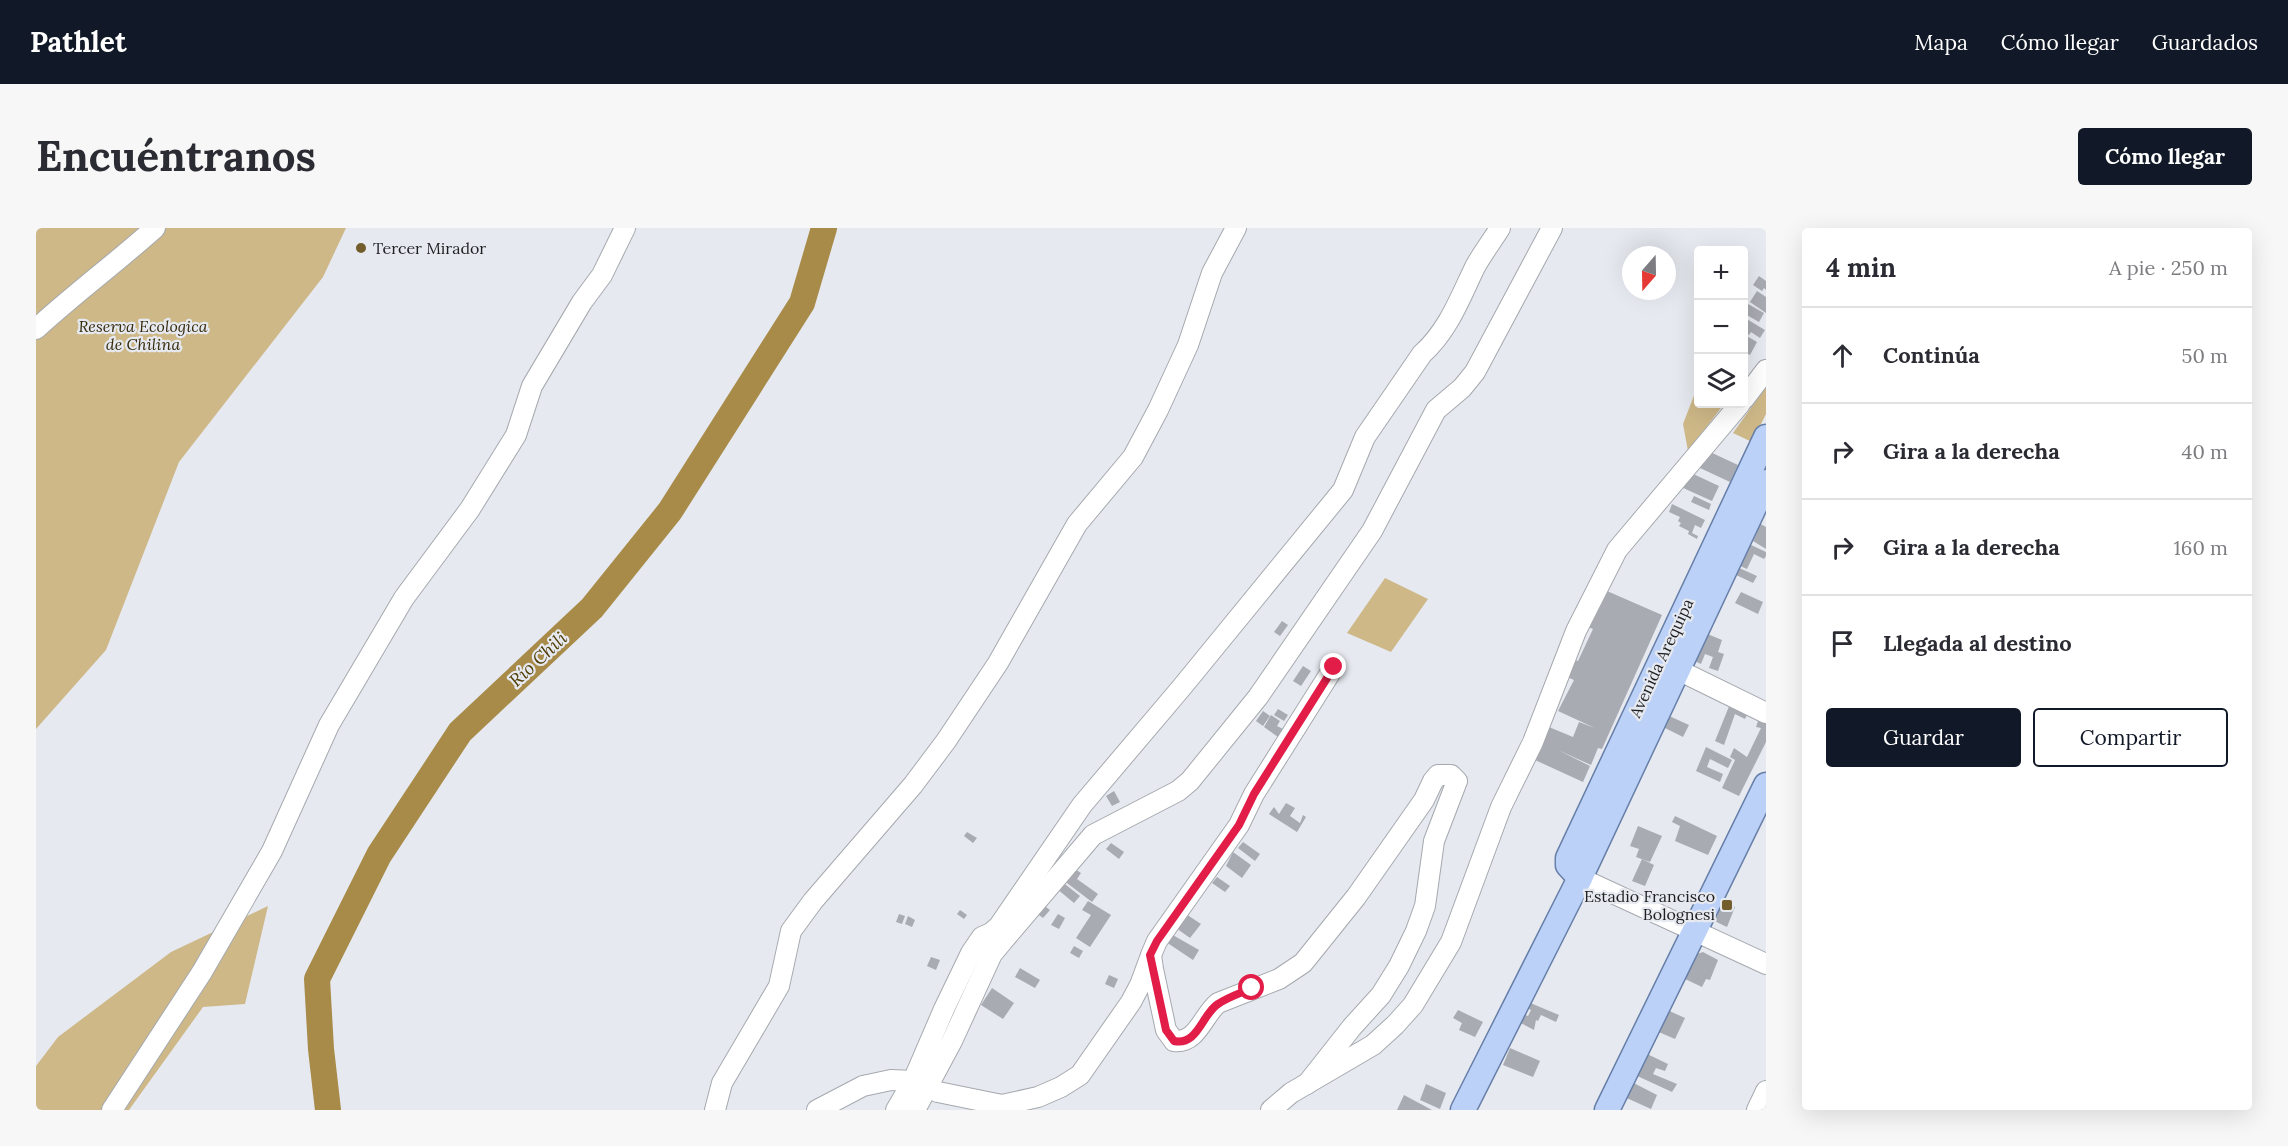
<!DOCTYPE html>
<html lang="es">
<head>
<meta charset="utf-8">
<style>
  :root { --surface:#fff; --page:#f7f7f7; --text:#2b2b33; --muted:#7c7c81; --line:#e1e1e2; --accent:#111827 }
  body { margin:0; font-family:Lora,serif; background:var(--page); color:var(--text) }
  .controls { position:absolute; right:18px; top:18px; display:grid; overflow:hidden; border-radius:6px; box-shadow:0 6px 24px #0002 }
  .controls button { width:54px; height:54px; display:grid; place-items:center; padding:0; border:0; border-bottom:2px solid var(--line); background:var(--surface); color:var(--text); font:30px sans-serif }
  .compass { position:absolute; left:1586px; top:18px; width:54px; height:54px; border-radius:50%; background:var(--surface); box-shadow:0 6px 24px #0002; rotate:200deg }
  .stop { position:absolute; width:18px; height:18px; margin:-14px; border:4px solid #e11d48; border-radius:50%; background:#fff }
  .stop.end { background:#e11d48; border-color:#fff; box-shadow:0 2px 6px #0008 }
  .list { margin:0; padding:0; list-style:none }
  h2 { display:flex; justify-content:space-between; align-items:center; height:78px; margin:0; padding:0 24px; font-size:26px }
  h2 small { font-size:20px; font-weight:400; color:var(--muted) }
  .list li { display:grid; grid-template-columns:39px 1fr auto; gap:18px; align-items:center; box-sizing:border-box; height:96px; padding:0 24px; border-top:2px solid var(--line) }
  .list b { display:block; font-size:22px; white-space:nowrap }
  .list em { font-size:20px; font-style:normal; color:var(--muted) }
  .actions { display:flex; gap:12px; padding:18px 24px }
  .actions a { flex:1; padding:14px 0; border:2px solid var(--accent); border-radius:6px; text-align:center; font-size:21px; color:var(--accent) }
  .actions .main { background:var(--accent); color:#fff }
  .icon { flex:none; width:33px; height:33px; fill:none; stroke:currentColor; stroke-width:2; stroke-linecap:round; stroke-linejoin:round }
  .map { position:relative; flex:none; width:1730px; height:882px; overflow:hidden; border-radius:6px }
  header { display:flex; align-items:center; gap:36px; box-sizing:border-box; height:84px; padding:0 30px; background:var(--accent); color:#fff }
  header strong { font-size:28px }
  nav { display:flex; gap:33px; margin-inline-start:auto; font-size:21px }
  .intro { display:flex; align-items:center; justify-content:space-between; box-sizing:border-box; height:144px; padding:0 36px }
  h1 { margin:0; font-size:42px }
  .button { padding:15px 27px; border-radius:6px; background:var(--accent); color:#fff; font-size:21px; font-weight:700 }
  main { display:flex; gap:36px; padding:0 36px }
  aside { flex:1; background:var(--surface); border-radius:6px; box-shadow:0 6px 24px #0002 }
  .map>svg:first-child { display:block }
  .green { fill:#ceb888 }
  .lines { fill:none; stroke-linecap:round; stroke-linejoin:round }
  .river { stroke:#a88b49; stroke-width:26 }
  .building { fill:#a8abb1 }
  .minor-casing { stroke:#a5a9ae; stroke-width:22 }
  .major-casing { stroke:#677fa8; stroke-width:27 }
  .minor { stroke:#fff; stroke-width:20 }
  .major { stroke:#bbd1f7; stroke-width:24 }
  .route { stroke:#e11d48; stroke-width:8 }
  .poi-dot { fill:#735d2c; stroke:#e6eaf0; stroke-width:2 }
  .labels { text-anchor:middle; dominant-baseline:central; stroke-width:4.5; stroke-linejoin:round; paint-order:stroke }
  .poi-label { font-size:16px; fill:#1e1f21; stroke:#e6eaf0; text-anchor:start }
  .park-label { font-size:16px; font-style:italic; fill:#372a0c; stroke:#e6eaf0 }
  .street-label { font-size:16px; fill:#1e1f21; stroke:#e6eaf0 }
  .water-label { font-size:18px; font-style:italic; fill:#523d05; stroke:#e6eaf0 }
</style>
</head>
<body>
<header>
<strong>Pathlet</strong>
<nav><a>Mapa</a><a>Cómo llegar</a><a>Guardados</a></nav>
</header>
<div class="intro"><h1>Encuéntranos</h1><a class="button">Cómo llegar</a></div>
<main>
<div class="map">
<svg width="1730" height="882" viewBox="0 0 1730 882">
  <rect width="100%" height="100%" fill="#e6eaf0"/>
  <!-- green -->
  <g class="green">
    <path d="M 0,0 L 310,0 L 287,49 L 143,234 L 70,422 L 0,501 Z"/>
    <path d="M 1662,157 L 1662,176 L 1688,176 L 1652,223 L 1647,196 Z"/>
    <path d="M 1730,159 L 1730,186 L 1716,214 L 1697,205 Z"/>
    <path d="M 1349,350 L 1392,371 L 1355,424 L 1311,405 Z"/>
    <path d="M 232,678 L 209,776 L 167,779 L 93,882 L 0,882 L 0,838 L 22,809 L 135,724 Z"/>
  </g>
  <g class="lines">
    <!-- river -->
    <path class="river" d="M 292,882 L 285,821 L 281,751 L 343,627 L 424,504 L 556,380 L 634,283 L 766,75 L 788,0"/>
  </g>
  <!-- building -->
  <g class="building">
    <path d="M 1723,48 L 1730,53 L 1730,62 L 1728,60 L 1726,63 L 1717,57 Z"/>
    <path d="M 1721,63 L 1730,69 L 1730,85 L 1714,74 Z"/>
    <path d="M 1712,76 L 1728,85 L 1723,94 L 1709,86 L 1708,88 L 1708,81 Z"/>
    <path d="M 1709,90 L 1729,102 L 1724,110 L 1715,104 L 1713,107 L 1708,104 Z"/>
    <path d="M 1709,107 L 1721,114 L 1714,127 L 1708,124 Z"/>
    <path d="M 1672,223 L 1702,237 L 1694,254 L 1664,240 Z"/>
    <path d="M 1653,244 L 1683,258 L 1676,273 L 1645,259 Z"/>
    <path d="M 1658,268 L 1675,276 L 1673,282 L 1655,274 Z"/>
    <path d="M 1636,276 L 1669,292 L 1665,300 L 1659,297 L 1656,305 L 1662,308 L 1661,311 L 1652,306 L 1653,303 L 1643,298 L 1645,295 L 1642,293 L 1644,289 L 1633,284 Z"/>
    <path d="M 1721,294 L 1730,299 L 1730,321 L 1717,313 L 1721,305 L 1717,302 Z"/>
    <path d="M 1713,316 L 1730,324 L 1730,328 L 1728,331 L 1718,326 L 1711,341 L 1702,337 Z"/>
    <path d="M 1701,339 L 1721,348 L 1717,355 L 1698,346 Z"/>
    <path d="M 1571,363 L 1626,387 L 1566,521 L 1562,520 L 1555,537 L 1522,522 L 1554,538 L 1547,554 L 1499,532 L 1513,499 L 1537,509 L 1543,494 L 1559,500 L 1522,483 L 1538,452 L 1531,449 L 1539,432 L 1542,433 L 1557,401 L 1550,398 L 1560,376 L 1564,379 Z"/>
    <path d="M 1705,364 L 1727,374 L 1722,386 L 1699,375 Z"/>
    <path d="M 1246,393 L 1252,397 L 1244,408 L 1238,404 Z"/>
    <path d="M 1669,405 L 1686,412 L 1682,424 L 1688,426 L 1682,443 L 1673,440 L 1677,429 L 1669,426 L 1665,436 L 1656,432 Z"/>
    <path d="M 1267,438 L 1275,443 L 1265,458 L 1257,453 Z"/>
    <path d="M 1694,476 L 1713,483 L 1709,491 L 1699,486 L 1688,517 L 1679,513 Z"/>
    <path d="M 1242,481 L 1252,487 L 1248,493 L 1238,487 Z"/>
    <path d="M 1227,483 L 1234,488 L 1227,498 L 1220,493 Z"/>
    <path d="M 1235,487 L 1244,493 L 1241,498 L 1247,501 L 1242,509 L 1228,499 Z"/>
    <path d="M 1631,487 L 1653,497 L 1647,509 L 1625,498 Z"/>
    <path d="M 1723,490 L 1730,493 L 1730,514 L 1703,568 L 1686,560 L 1699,532 L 1694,529 L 1698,520 L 1711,529 L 1725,500 L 1720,499 Z"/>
    <path d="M 1670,519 L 1696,532 L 1692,540 L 1674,531 L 1671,539 L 1687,546 L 1684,554 L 1660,543 Z"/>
    <path d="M 1078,563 L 1084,574 L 1076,578 L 1070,568 Z"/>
    <path d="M 1250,575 L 1259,580 L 1254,588 L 1264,595 L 1267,587 L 1270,589 L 1261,604 L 1233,586 L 1238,579 L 1243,586 Z"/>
    <path d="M 1639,588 L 1681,608 L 1672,627 L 1639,613 L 1644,598 L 1636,594 Z"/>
    <path d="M 1602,598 L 1626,608 L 1614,634 L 1600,629 L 1603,621 L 1594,618 Z"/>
    <path d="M 931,604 L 941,610 L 937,615 L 928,608 Z"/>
    <path d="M 1207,614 L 1224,626 L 1219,633 L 1202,620 Z"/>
    <path d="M 1075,615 L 1088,624 L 1083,631 L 1070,621 Z"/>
    <path d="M 1197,624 L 1215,637 L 1206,650 L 1190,638 Z"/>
    <path d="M 1606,631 L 1618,637 L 1609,658 L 1596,653 Z"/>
    <path d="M 1036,639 L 1045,645 L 1041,651 L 1062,666 L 1056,674 L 1027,652 Z"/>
    <path d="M 1181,649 L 1194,658 L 1189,664 L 1176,655 Z"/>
    <path d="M 1025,653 L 1044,668 L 1038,675 L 1020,660 Z"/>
    <path d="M 1683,668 L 1693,672 L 1691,676 L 1699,679 L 1691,699 L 1672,690 Z"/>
    <path d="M 1052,673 L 1075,687 L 1054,719 L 1040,710 L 1055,687 L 1046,682 Z"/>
    <path d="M 1006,676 L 1014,682 L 1007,690 L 999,684 Z"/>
    <path d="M 924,682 L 931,687 L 928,691 L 921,686 Z"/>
    <path d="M 863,686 L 869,688 L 866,696 L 860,694 Z"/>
    <path d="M 1022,686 L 1029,690 L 1023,701 L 1015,697 Z"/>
    <path d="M 1150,686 L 1165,696 L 1154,710 L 1140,700 Z"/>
    <path d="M 872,688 L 879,692 L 876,699 L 869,696 Z"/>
    <path d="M 1135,706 L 1163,722 L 1157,732 L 1130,714 Z"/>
    <path d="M 1038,718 L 1047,723 L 1043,730 L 1034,725 Z"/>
    <path d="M 1667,724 L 1682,732 L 1674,752 L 1670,751 L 1666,759 L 1649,751 L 1658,727 Z"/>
    <path d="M 895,729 L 904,732 L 900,742 L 891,738 Z"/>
    <path d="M 984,740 L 1004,752 L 999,760 L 979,749 Z"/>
    <path d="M 1073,747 L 1082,751 L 1078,760 L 1069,756 Z"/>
    <path d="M 956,760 L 978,775 L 967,791 L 945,777 Z"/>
    <path d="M 1492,774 L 1523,787 L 1520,794 L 1505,787 L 1502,793 L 1500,792 L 1498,802 L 1481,793 L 1484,785 L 1492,788 L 1495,782 L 1491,780 Z"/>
    <path d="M 1629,781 L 1649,790 L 1639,811 L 1618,802 Z"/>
    <path d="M 1422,782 L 1447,794 L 1439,809 L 1423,802 L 1426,795 L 1417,790 Z"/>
    <path d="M 1474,820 L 1504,833 L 1497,849 L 1467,837 Z"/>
    <path d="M 1607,824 L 1632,836 L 1629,843 L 1620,840 L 1617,846 L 1641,856 L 1636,864 L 1597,846 Z"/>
    <path d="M 1590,851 L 1621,867 L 1615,881 L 1584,867 Z"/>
    <path d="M 1390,856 L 1410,865 L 1404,881 L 1384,872 Z"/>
    <path d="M 1368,867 L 1396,882 L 1361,882 Z"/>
  </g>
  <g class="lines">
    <!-- minor casing -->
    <g class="minor-casing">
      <g id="minor">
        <path d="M 0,101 C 38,66 80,35 119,0"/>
        <path d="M 1708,171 L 1730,142"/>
        <path d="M 1630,436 L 1730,485"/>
        <path d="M 1544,650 L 1730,736"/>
        <path d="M 1271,856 L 1316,799 L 1345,767 L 1363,738 L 1380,703 L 1389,678 L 1398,613 L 1421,553 L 1415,547 L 1402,547 L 1397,553 L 1388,572 L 1320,669 L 1267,735 L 1243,751 L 1182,775 C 1167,787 1161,816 1138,813 L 1130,802 L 1117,741 L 1115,727 L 1121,713 L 1203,597 L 1218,566 L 1298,439"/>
        <path d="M 76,882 L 166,744 L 236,623 L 293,497 L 368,370 L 434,281 L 480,207 L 496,158 L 546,74 L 566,47 L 589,0"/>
        <path d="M 679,882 L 686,855 L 743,758 L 755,703 L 777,673 L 877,557 L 910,513 L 962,435 L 1041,296 L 1097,229 L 1122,182 L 1152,117 L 1176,45 L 1200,0"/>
        <path d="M 781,882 L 827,858 L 855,852 L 877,853 L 902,864 L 966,877 L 1002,869 L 1025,859 L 1044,847 L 1095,774 L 1104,757 L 1114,730"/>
        <path d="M 860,882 L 877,853 L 908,781 L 935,725 L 946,709 L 955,705 L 963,698 L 1046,577 L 1146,459 L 1307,262 L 1329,209 L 1386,126 C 1412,103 1424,70 1439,39 C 1446,26 1456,13 1464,0"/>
        <path d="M 879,882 L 916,813 L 956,726 L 966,714 L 1057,607 L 1142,563 L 1154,553 L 1222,469 L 1336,303 L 1400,182 L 1426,160 L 1439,144 L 1516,0"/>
        <path d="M 1235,882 L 1255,865 L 1337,817 L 1359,797 L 1377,777 L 1415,714 L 1465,579 L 1497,514 L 1540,403 L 1581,322 L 1704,176"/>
        <path d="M 1721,882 L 1730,863"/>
      </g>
    </g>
    <!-- major casing -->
    <g class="major-casing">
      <g id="major">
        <path d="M 1544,650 L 1532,637 L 1532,630 L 1730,209"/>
        <path d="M 1427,882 L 1544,650 L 1730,254"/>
        <path d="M 1571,882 L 1730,557"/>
      </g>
    </g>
    <!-- minor -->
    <use href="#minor" class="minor"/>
    <!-- major -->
    <use href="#major" class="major"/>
  </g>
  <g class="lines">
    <!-- route -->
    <path class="route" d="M 1216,760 C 1205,765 1192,769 1182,776 C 1166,786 1162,818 1138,813 L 1130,802 L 1117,741 L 1114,727 L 1121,713 L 1203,597 L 1218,566 L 1298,439"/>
  </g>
  <!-- markers -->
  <g class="poi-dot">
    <circle cx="325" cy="20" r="6"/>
    <rect x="1685" y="671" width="12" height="12" rx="3"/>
  </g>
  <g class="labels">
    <!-- poi labels -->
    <g class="poi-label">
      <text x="337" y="20">Tercer Mirador</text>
      <text x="1679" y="668" text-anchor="end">Estadio Francisco<tspan x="1679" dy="18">Bolognesi</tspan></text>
    </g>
    <!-- park labels -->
    <g class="park-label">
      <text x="107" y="98">Reserva Ecologica<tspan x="107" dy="18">de Chilina</tspan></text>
    </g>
    <!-- street labels -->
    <g class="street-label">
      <text transform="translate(1625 430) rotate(-65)">Avenida Arequipa</text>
    </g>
    <!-- water labels -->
    <g class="water-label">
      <text transform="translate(502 431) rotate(-43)">Río Chili</text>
    </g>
  </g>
</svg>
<div class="controls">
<button>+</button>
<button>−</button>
<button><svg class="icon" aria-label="layers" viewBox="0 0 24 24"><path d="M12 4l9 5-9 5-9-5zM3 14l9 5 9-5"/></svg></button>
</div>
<svg class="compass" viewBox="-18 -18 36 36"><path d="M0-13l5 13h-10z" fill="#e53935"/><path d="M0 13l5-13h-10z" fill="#7c7c81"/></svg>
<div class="stop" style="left:1216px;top:760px"></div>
<div class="stop end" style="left:1298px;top:439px"></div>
</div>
<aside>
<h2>4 min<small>A pie · 250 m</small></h2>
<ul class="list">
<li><svg class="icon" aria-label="ahead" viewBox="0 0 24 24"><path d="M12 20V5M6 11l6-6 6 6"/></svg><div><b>Continúa</b></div><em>50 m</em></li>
<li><svg class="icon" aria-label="right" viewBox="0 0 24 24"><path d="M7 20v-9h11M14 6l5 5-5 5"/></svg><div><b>Gira a la derecha</b></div><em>40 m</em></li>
<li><svg class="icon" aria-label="right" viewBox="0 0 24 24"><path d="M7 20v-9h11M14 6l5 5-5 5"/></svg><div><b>Gira a la derecha</b></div><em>160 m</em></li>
<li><svg class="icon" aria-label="arrive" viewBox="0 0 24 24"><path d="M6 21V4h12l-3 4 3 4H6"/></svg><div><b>Llegada al destino</b></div></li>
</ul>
<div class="actions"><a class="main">Guardar</a><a>Compartir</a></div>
</aside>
</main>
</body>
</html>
